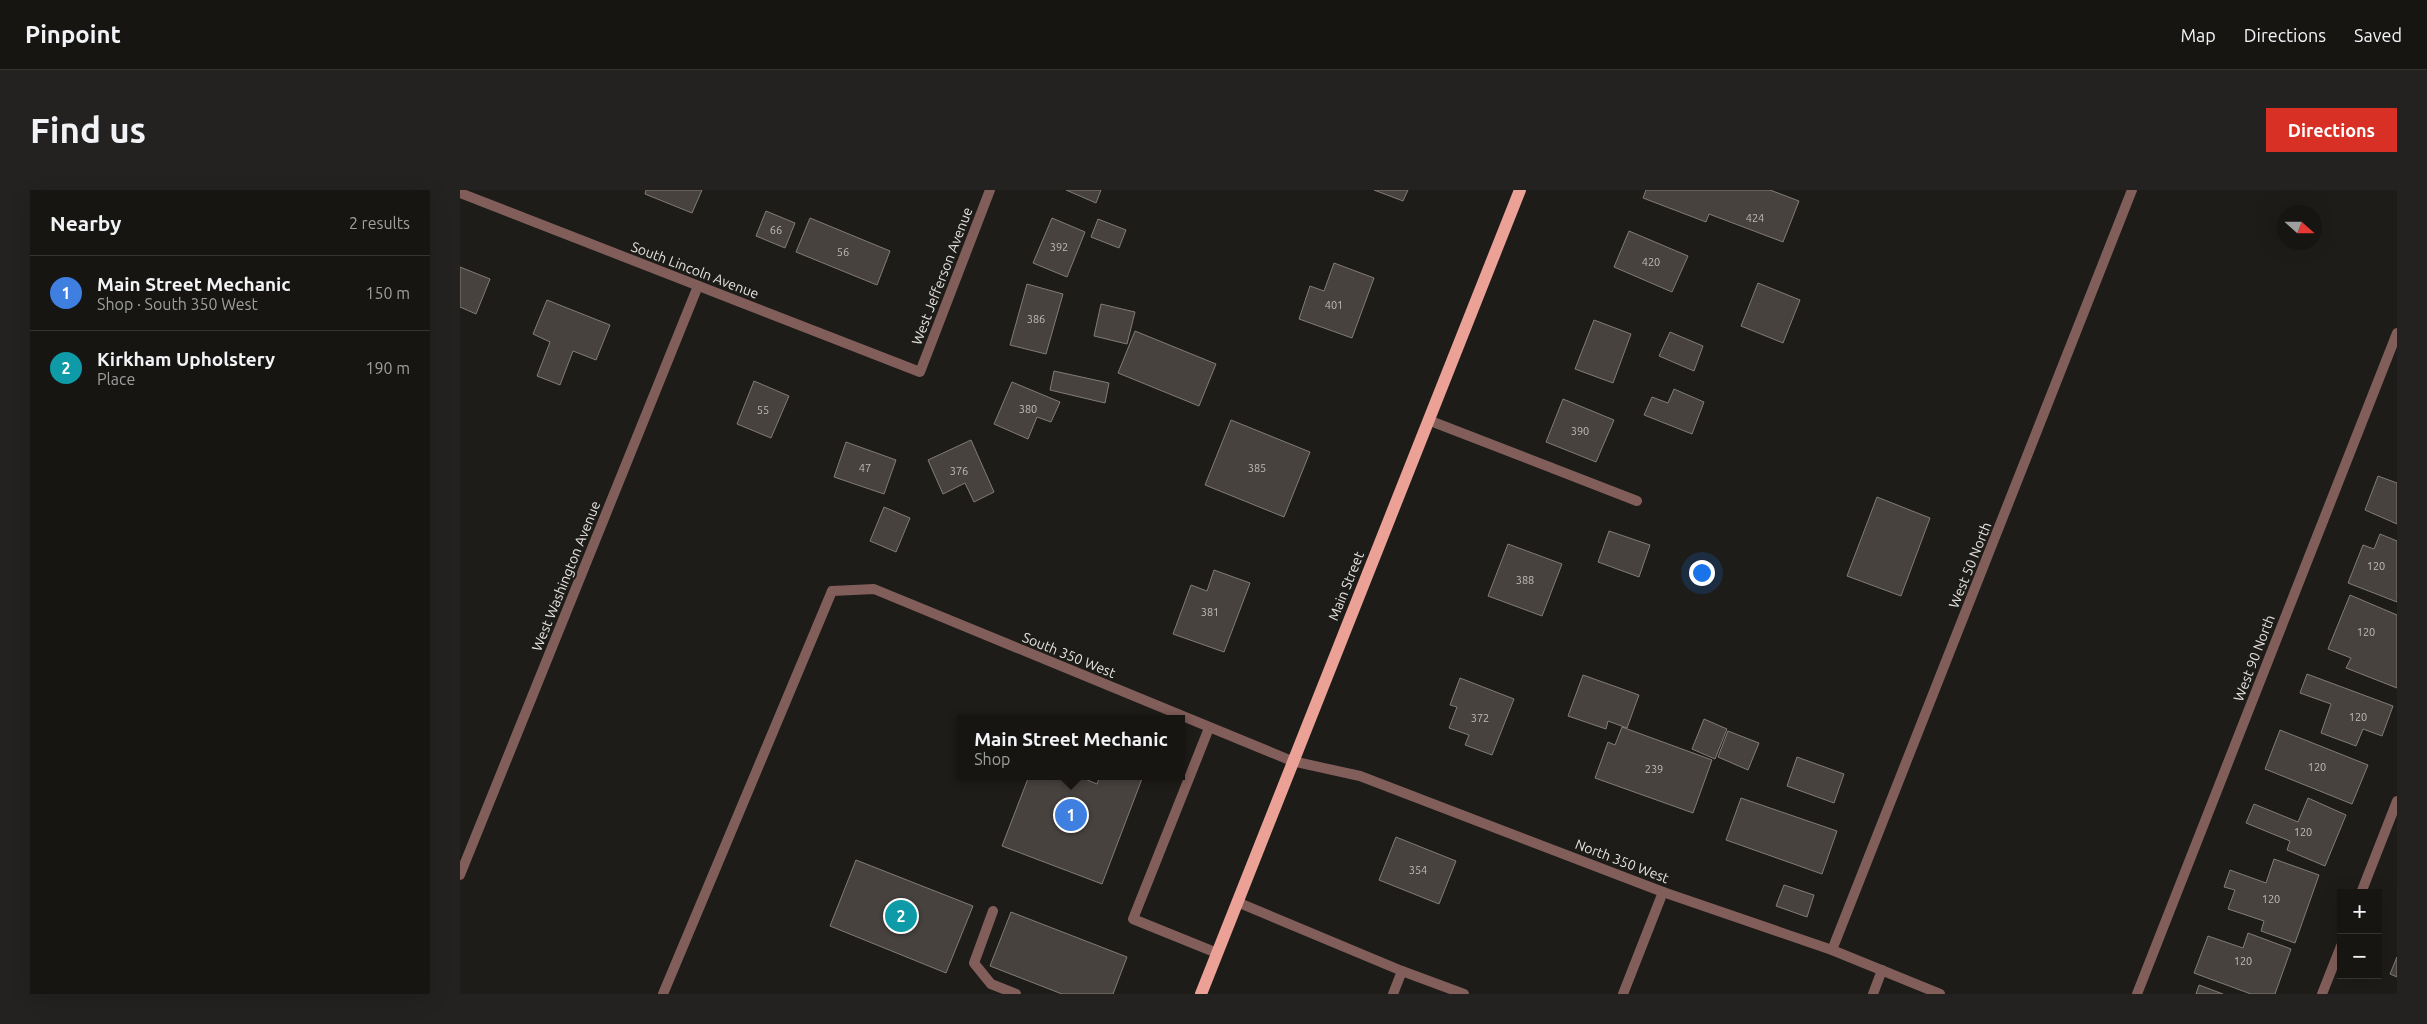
<!DOCTYPE html>
<html lang="en">
<head>
<meta charset="utf-8">
<style>
  :root { --surface:#161512; --page:#232220; --text:#f1f3f6; --muted:#9e9f9f; --line:#353432; --accent:#d93025 }
  body { margin:0; font-family:Ubuntu,sans-serif; background:var(--page); color:var(--text) }
  .controls { position:absolute; right:15px; bottom:15px; display:grid; overflow:hidden; border-radius:0px; box-shadow:0 5px 20px #0002 }
  .controls button { width:45px; height:45px; display:grid; place-items:center; padding:0; border:0; border-bottom:1px solid var(--line); background:var(--surface); color:var(--text); font:25px sans-serif }
  .compass { position:absolute; left:1817px; top:15px; width:45px; height:45px; border-radius:50%; background:var(--surface); box-shadow:0 5px 20px #0002; rotate:111deg }
  .you { position:absolute; left:1241px; top:382px; width:18px; height:18px; margin:-12px; border:4px solid #fff; border-radius:50%; background:#1a73e8; box-shadow:0 0 0 8px #1a73e833 }
  .badge { display:grid; place-items:center; width:32px; height:32px; border-radius:50%; background:var(--accent); color:#fff; font-size:16px; font-weight:700 }
  .pin { position:absolute; translate:-50% -50%; border:2px solid #fff; box-shadow:0 1px 5px #0006 }
  .popup { position:absolute; left:497px; top:525px; width:228px; height:65px; box-sizing:border-box; display:grid; place-content:center; border-radius:0px; background:var(--surface); filter:drop-shadow(0 1px 4px #0005); font-size:16px; white-space:nowrap; color:var(--muted) }
  .popup b { font-size:19px; color:var(--text) }
  .popup::after { content:''; position:absolute; left:50%; top:100%; margin-left:-10px; border:10px solid transparent; border-top-color:var(--surface) }
  .list { margin:0; padding:0; list-style:none }
  h2 { display:flex; justify-content:space-between; align-items:center; height:65px; margin:0; padding:0 20px; font-size:21px }
  h2 small { font-size:16px; font-weight:400; color:var(--muted) }
  .list li { display:grid; grid-template-columns:32px 1fr auto; gap:15px; align-items:center; box-sizing:border-box; height:75px; padding:0 20px; border-top:1px solid var(--line) }
  .list b { display:block; font-size:19px; white-space:nowrap }
  .list p { margin:0; font-size:16px; white-space:nowrap; color:var(--muted) }
  .list em { font-size:16px; font-style:normal; color:var(--muted) }
  .map { position:relative; flex:none; width:1937px; height:804px; overflow:hidden; border-radius:0px }
  header { display:flex; align-items:center; gap:30px; box-sizing:border-box; height:70px; padding:0 25px; background:var(--surface); border-bottom:1px solid var(--line) }
  header strong { font-size:24px }
  nav { display:flex; gap:28px; margin-inline-start:auto; font-size:18px }
  .intro { display:flex; align-items:center; justify-content:space-between; box-sizing:border-box; height:120px; padding:0 30px }
  h1 { margin:0; font-size:35px }
  .button { padding:12px 22px; border-radius:0px; background:var(--accent); color:#fff; font-size:18px; font-weight:700 }
  main { display:flex; gap:30px; padding:0 30px }
  aside { flex:1; background:var(--surface); border-radius:0px; box-shadow:0 5px 20px #0002 }
  .map>svg:first-child { display:block }
  .building { fill:#48423f; stroke:#827c79 }
  .lines { fill:none; stroke-linecap:round; stroke-linejoin:round }
  .service { stroke:#825e5a; stroke-width:10 }
  .minor { stroke:#825e5a; stroke-width:10 }
  .primary { stroke:#eca197; stroke-width:12 }
  .labels { text-anchor:middle; dominant-baseline:central; stroke-width:4.5; stroke-linejoin:round; paint-order:stroke }
  .number-label { font-size:11px; fill:#bebcb8 }
  .street-label { font-size:14px; fill:#e5e4e1; stroke:#1e1c18 }
</style>
</head>
<body>
<header>
<strong>Pinpoint</strong>
<nav><a>Map</a><a>Directions</a><a>Saved</a></nav>
</header>
<div class="intro"><h1>Find us</h1><a class="button">Directions</a></div>
<main>
<aside>
<h2>Nearby<small>2 results</small></h2>
<ul class="list">
<li><span class="badge" style="background:#3f7fe0">1</span><div><b>Main Street Mechanic</b><p>Shop · South 350 West</p></div><em>150 m</em></li>
<li><span class="badge" style="background:#0f9aa8">2</span><div><b>Kirkham Upholstery</b><p>Place</p></div><em>190 m</em></li>
</ul>
</aside>
<div class="map">
<svg width="1937" height="804" viewBox="0 0 1937 804">
  <rect width="100%" height="100%" fill="#1e1c18"/>
  <!-- building -->
  <g class="building">
    <path d="M 186,0 L 242,0 L 232,23 L 185,4 Z"/>
    <path d="M 606,0 L 641,0 L 636,13 Z"/>
    <path d="M 914,0 L 948,0 L 943,11 Z"/>
    <path d="M 1186,0 L 1310,0 L 1339,11 L 1323,52 L 1249,24 L 1246,32 L 1183,8 Z"/>
    <path d="M 306,21 L 335,33 L 325,58 L 296,46 Z"/>
    <path d="M 350,28 L 430,61 L 417,95 L 336,62 Z"/>
    <path d="M 592,28 L 625,42 L 607,87 L 573,73 Z"/>
    <path d="M 638,29 L 666,40 L 659,58 L 631,47 Z"/>
    <path d="M 1169,41 L 1228,66 L 1212,102 L 1154,77 Z"/>
    <path d="M 874,73 L 914,88 L 892,148 L 839,129 L 850,96 L 864,101 Z"/>
    <path d="M 0,77 L 30,89 L 16,124 L 0,117 Z"/>
    <path d="M 1298,93 L 1340,110 L 1323,153 L 1281,136 Z"/>
    <path d="M 567,94 L 603,104 L 586,164 L 550,155 Z"/>
    <path d="M 87,110 L 150,135 L 136,170 L 113,161 L 100,195 L 77,186 L 90,152 L 73,144 Z"/>
    <path d="M 641,114 L 675,122 L 667,154 L 634,146 Z"/>
    <path d="M 1134,130 L 1171,144 L 1153,193 L 1115,179 Z"/>
    <path d="M 675,141 L 756,174 L 739,216 L 658,183 Z"/>
    <path d="M 1210,142 L 1243,156 L 1234,181 L 1199,166 Z"/>
    <path d="M 594,181 L 649,193 L 645,213 L 590,200 Z"/>
    <path d="M 294,191 L 329,206 L 311,248 L 277,234 Z"/>
    <path d="M 552,192 L 600,212 L 591,232 L 577,227 L 568,249 L 534,234 Z"/>
    <path d="M 1214,199 L 1244,212 L 1232,244 L 1184,225 L 1192,207 L 1208,213 Z"/>
    <path d="M 1103,209 L 1154,230 L 1136,272 L 1086,252 Z"/>
    <path d="M 771,230 L 850,262 L 824,327 L 745,295 Z"/>
    <path d="M 511,250 L 534,302 L 514,312 L 505,293 L 483,304 L 468,270 Z"/>
    <path d="M 386,252 L 436,270 L 424,304 L 374,287 Z"/>
    <path d="M 1918,286 L 1937,293 L 1937,334 L 1905,320 Z"/>
    <path d="M 1417,307 L 1470,328 L 1441,406 L 1387,386 Z"/>
    <path d="M 424,317 L 450,328 L 436,362 L 410,351 Z"/>
    <path d="M 1149,341 L 1190,355 L 1179,387 L 1138,372 Z"/>
    <path d="M 1920,344 L 1937,351 L 1937,412 L 1888,393 L 1903,355 L 1914,359 Z"/>
    <path d="M 1048,354 L 1102,374 L 1082,426 L 1028,406 Z"/>
    <path d="M 754,380 L 790,393 L 764,462 L 713,444 L 731,395 L 747,401 Z"/>
    <path d="M 1890,405 L 1937,425 L 1937,498 L 1886,478 L 1891,468 L 1868,459 Z"/>
    <path d="M 1847,484 L 1933,516 L 1922,546 L 1903,539 L 1896,556 L 1861,543 L 1871,514 L 1840,503 Z"/>
    <path d="M 1123,485 L 1179,505 L 1167,538 L 1148,531 L 1146,539 L 1108,526 Z"/>
    <path d="M 1000,488 L 1054,509 L 1032,565 L 1005,555 L 1009,545 L 989,538 L 997,517 L 990,515 Z"/>
    <path d="M 1244,529 L 1267,539 L 1255,569 L 1232,559 Z"/>
    <path d="M 1162,537 L 1252,570 L 1233,623 L 1135,588 L 1148,552 L 1155,555 Z"/>
    <path d="M 1820,540 L 1908,575 L 1892,614 L 1805,579 Z"/>
    <path d="M 1268,541 L 1299,553 L 1288,580 L 1258,567 Z"/>
    <path d="M 1337,567 L 1384,584 L 1374,613 L 1327,596 Z"/>
    <path d="M 569,586 L 618,586 L 637,594 L 640,586 L 683,586 L 642,694 L 542,656 Z"/>
    <path d="M 1281,608 L 1377,641 L 1362,684 L 1266,650 Z"/>
    <path d="M 1848,608 L 1886,625 L 1865,676 L 1827,660 L 1830,651 L 1786,633 L 1794,614 L 1838,632 Z"/>
    <path d="M 936,647 L 996,671 L 979,714 L 919,690 Z"/>
    <path d="M 1814,669 L 1859,685 L 1835,753 L 1801,741 L 1804,731 L 1768,719 L 1775,700 L 1764,697 L 1770,680 L 1806,693 Z"/>
    <path d="M 396,670 L 513,716 L 486,783 L 370,736 Z"/>
    <path d="M 1324,695 L 1354,705 L 1347,727 L 1316,716 Z"/>
    <path d="M 551,722 L 667,767 L 653,804 L 602,804 L 530,776 Z"/>
    <path d="M 1788,743 L 1831,759 L 1815,804 L 1791,804 L 1734,783 L 1748,746 L 1783,758 Z"/>
    <path d="M 1937,767 L 1937,787 L 1930,784 Z"/>
    <path d="M 1739,795 L 1763,804 L 1736,804 Z"/>
  </g>
  <g class="lines">
    <!-- service -->
    <g class="service">
      <path d="M 968,230 L 1177,311"/>
      <path d="M 749,538 L 673,729 L 757,763"/>
      <path d="M 777,712 L 942,781 L 933,804"/>
      <path d="M 533,721 L 514,773 L 531,794 L 556,804"/>
      <path d="M 942,781 L 1004,804"/>
      <path d="M 203,804 L 372,401"/>
      <path d="M 1163,804 L 1203,702"/>
      <path d="M 1413,804 L 1422,780"/>
    </g>
    <!-- minor -->
    <g class="minor">
      <path d="M 0,3 L 460,182 L 530,0"/>
      <path d="M 372,401 L 414,399 L 832,571 L 900,586 L 1203,702 L 1372,760 L 1480,804"/>
      <path d="M 0,685 L 238,96"/>
      <path d="M 1901,703 L 1937,611"/>
      <path d="M 1372,760 L 1672,0"/>
      <path d="M 1677,804 L 1937,143"/>
      <path d="M 1862,804 L 1881,756"/>
    </g>
    <!-- primary -->
    <path class="primary" d="M 741,804 L 1060,0"/>
  </g>
  <g class="labels">
    <!-- number labels -->
    <g class="number-label">
      <text x="1295" y="28">424</text>
      <text x="316" y="40">66</text>
      <text x="599" y="57">392</text>
      <text x="383" y="62">56</text>
      <text x="1191" y="72">420</text>
      <text x="874" y="115">401</text>
      <text x="576" y="129">386</text>
      <text x="568" y="219">380</text>
      <text x="303" y="220">55</text>
      <text x="1120" y="241">390</text>
      <text x="405" y="278">47</text>
      <text x="797" y="278">385</text>
      <text x="499" y="281">376</text>
      <text x="1916" y="376">120</text>
      <text x="1065" y="390">388</text>
      <text x="750" y="422">381</text>
      <text x="1906" y="442">120</text>
      <text x="1898" y="527">120</text>
      <text x="1020" y="528">372</text>
      <text x="1857" y="577">120</text>
      <text x="1194" y="579">239</text>
      <text x="1843" y="642">120</text>
      <text x="958" y="680">354</text>
      <text x="1811" y="709">120</text>
      <text x="1783" y="771">120</text>
    </g>
    <!-- street labels -->
    <g class="street-label">
      <text transform="translate(235 80) rotate(21)">South Lincoln Avenue</text>
      <text transform="translate(482 86) rotate(-69)">West Jefferson Avenue</text>
      <text transform="translate(1510 375) rotate(-68)">West 50 North</text>
      <text transform="translate(106 386) rotate(-68)">West Washington Avenue</text>
      <text transform="translate(886 396) rotate(-68)">Main Street</text>
      <text transform="translate(609 465) rotate(22)">South 350 West</text>
      <text transform="translate(1794 468) rotate(-69)">West 90 North</text>
      <text transform="translate(1162 671) rotate(21)">North 350 West</text>
    </g>
  </g>
</svg>
<div class="controls">
<button>+</button>
<button>−</button>
</div>
<svg class="compass" viewBox="-18 -18 36 36"><path d="M0-13l5 13h-10z" fill="#e53935"/><path d="M0 13l5-13h-10z" fill="#9e9f9f"/></svg>
<div class="you"></div>
<div class="pin badge" style="left:611px;top:625px;background:#3f7fe0">1</div>
<div class="popup"><b>Main Street Mechanic</b>Shop</div>
<div class="pin badge" style="left:441px;top:726px;background:#0f9aa8">2</div>
</div>
</main>
</body>
</html>
